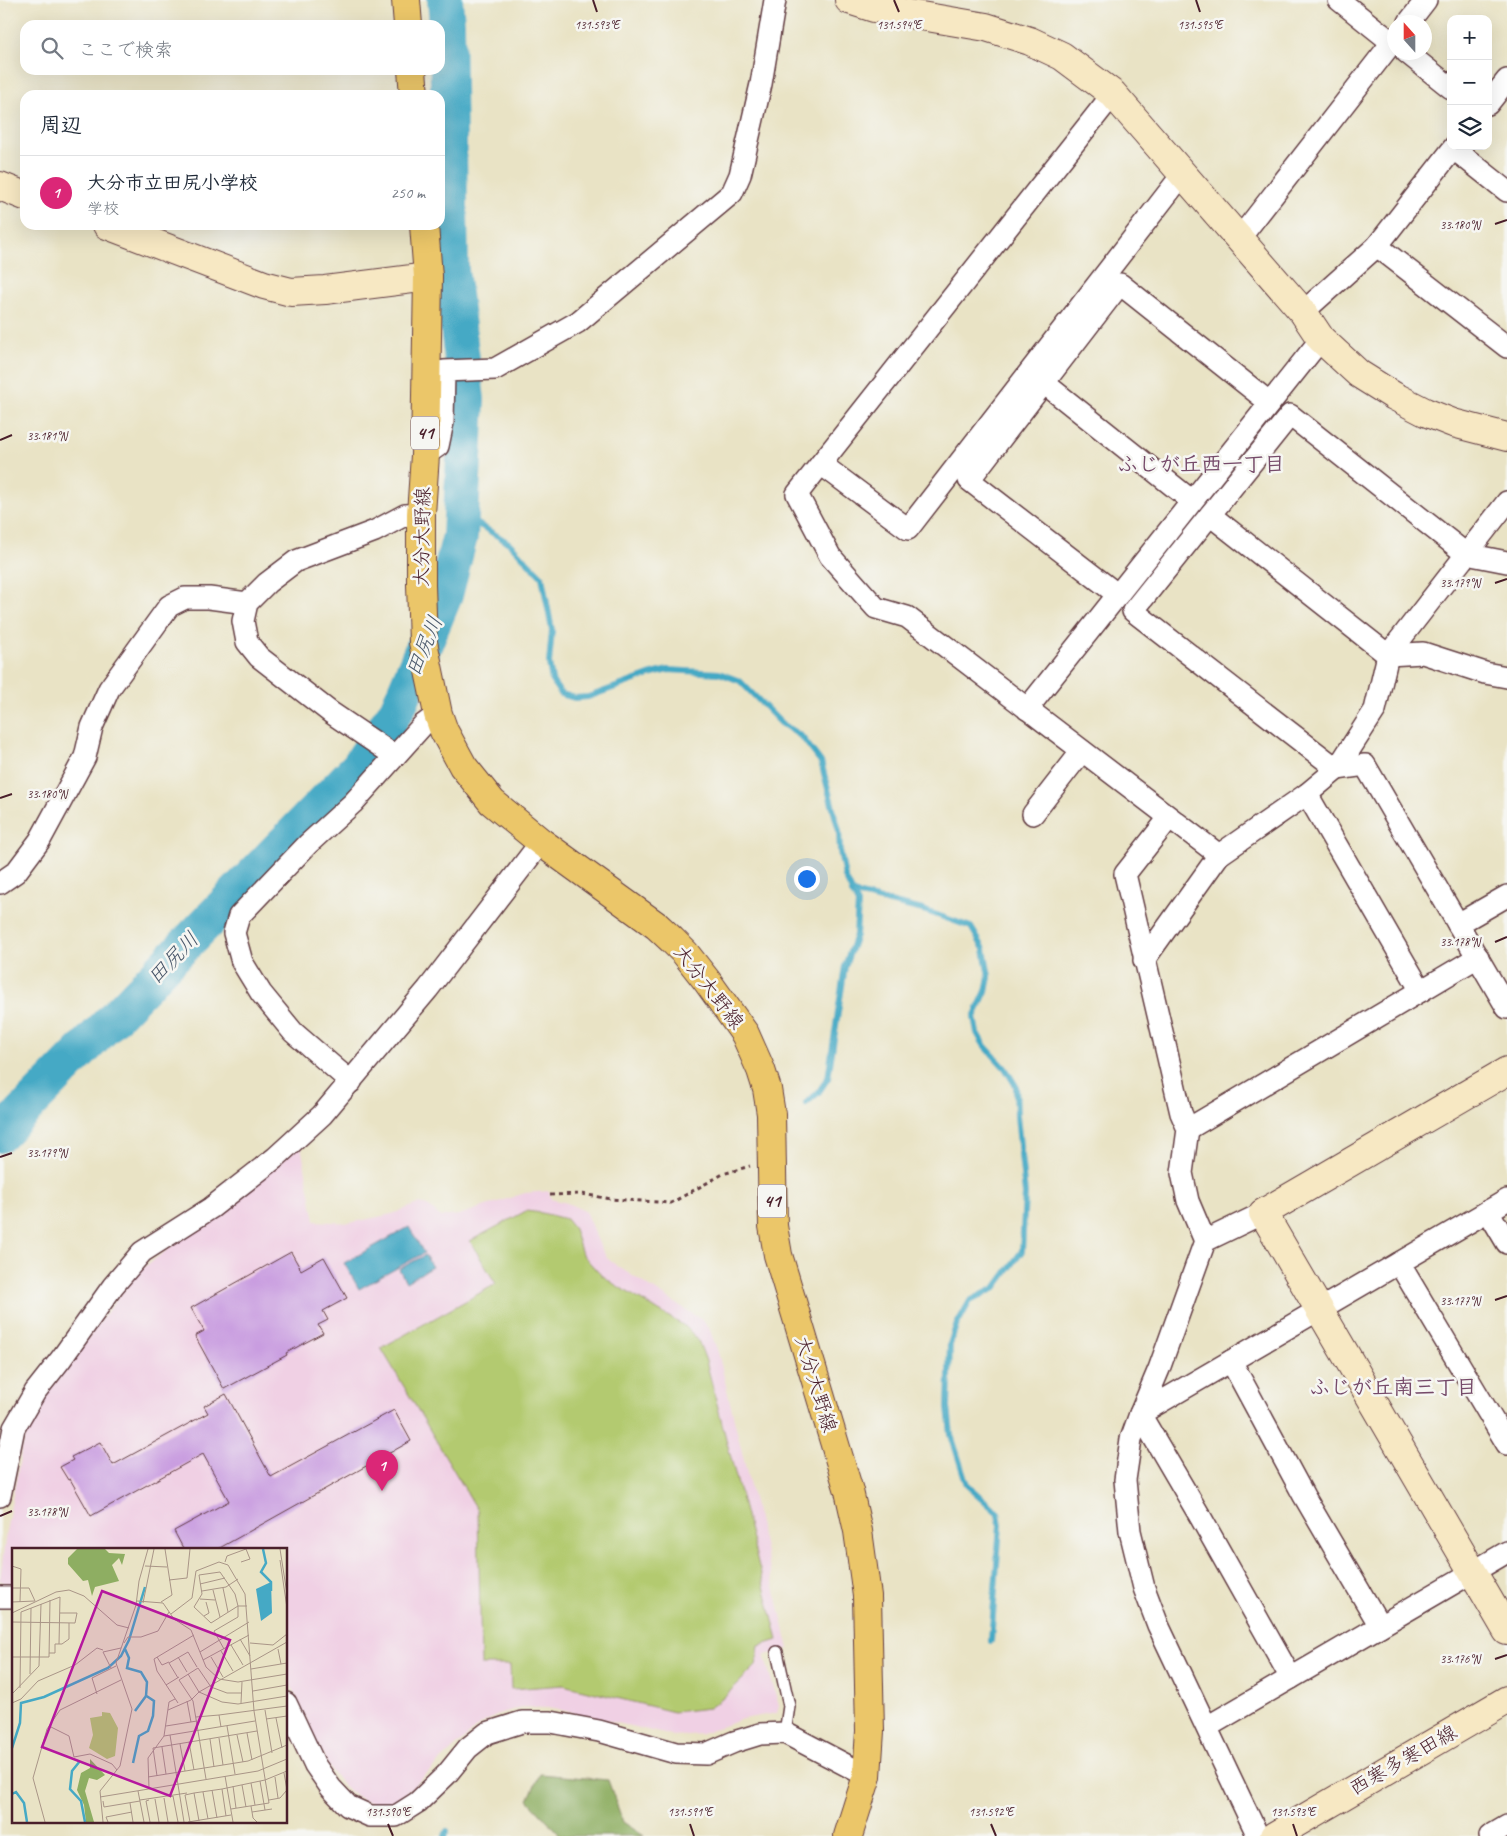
<!DOCTYPE html>
<html lang="ja">
<head>
<meta charset="utf-8">
<style>
  :root { --surface:#fff; --page:#f6f6f7; --text:#1f2937; --muted:#747a83; --line:#e0e1e3; --accent:#db2777 }
  body { margin:0; font-family:Caveat,"Klee One",sans-serif; background:var(--page); color:var(--text) }
  .controls { position:absolute; right:15px; top:15px; display:grid; overflow:hidden; border-radius:10px; box-shadow:0 5px 20px #0002 }
  .controls button { width:45px; height:45px; display:grid; place-items:center; padding:0; border:0; border-bottom:1px solid var(--line); background:var(--surface); color:var(--text); font:25px sans-serif }
  .compass { position:absolute; left:1387px; top:15px; width:45px; height:45px; border-radius:50%; background:var(--surface); box-shadow:0 5px 20px #0002; rotate:339deg }
  .you { position:absolute; left:806px; top:878px; width:18px; height:18px; margin:-12px; border:4px solid #fff; border-radius:50%; background:#1a73e8; box-shadow:0 0 0 8px #1a73e833 }
  .badge { display:grid; place-items:center; width:32px; height:32px; border-radius:50%; background:var(--accent); color:#fff; font-size:16px; font-weight:700 }
  .pin { position:absolute; translate:-50% -41px; filter:drop-shadow(0 1px 2px #0008) }
  .pin::after { content:''; position:absolute; top:26px; width:18px; height:15px; background:inherit; clip-path:polygon(0 0,100% 0,50% 100%) }
  .list { margin:0; padding:0; list-style:none }
  h2 { display:flex; justify-content:space-between; align-items:center; height:65px; margin:0; padding:0 20px; font-size:21px }
  h2 small { font-size:16px; font-weight:400; color:var(--muted) }
  .list li { display:grid; grid-template-columns:32px 1fr auto; gap:15px; align-items:center; box-sizing:border-box; height:75px; padding:0 20px; border-top:1px solid var(--line) }
  .list b { display:block; font-size:19px; white-space:nowrap }
  .list p { margin:0; font-size:16px; white-space:nowrap; color:var(--muted) }
  .list em { font-size:16px; font-style:normal; color:var(--muted) }
  .icon { flex:none; width:28px; height:28px; fill:none; stroke:currentColor; stroke-width:2; stroke-linecap:round; stroke-linejoin:round }
  .map { position:relative; flex:none; width:1507px; height:1836px; overflow:hidden }
  .search { position:absolute; background:var(--surface); box-shadow:0 5px 20px #0002; left:20px; top:20px; width:425px; height:55px; display:flex; align-items:center; gap:12px; box-sizing:border-box; padding:0 18px; border-radius:15px; color:var(--muted); font-size:19px }
  .panel { position:absolute; background:var(--surface); box-shadow:0 5px 20px #0002; left:20px; top:90px; width:425px; height:140px; border-radius:15px }
  .map>svg:first-child { display:block }
  .built { fill:#f0d0e4 }
  .green { fill:#b3ca6f; stroke:#7e744d }
  .forest { fill:#8eae62; stroke:#6c6646 }
  .water { fill:#45a9c5; stroke:#486478 }
  .lines { fill:none; stroke-linecap:round; stroke-linejoin:round }
  .stream { stroke:#45a9c5; stroke-width:6 }
  .river { stroke:#45a9c5; stroke-width:36 }
  .building { fill:#c99de0 }
  .lane-casing { stroke:#623c42; stroke-width:14 }
  .street-casing { stroke:#623c42; stroke-width:24 }
  .secondary-casing { stroke:#623c42; stroke-width:30 }
  .primary-casing { stroke:#623c42; stroke-width:30 }
  .path { stroke:#623c42; stroke-width:3; stroke-dasharray:4 4; stroke-linecap:butt }
  .lane { stroke:#fff; stroke-width:11 }
  .street { stroke:#fff; stroke-width:21 }
  .secondary { stroke:#f7e8c3; stroke-width:28 }
  .primary { stroke:#ebc669; stroke-width:28 }
  .ticks { fill:none; stroke:#4a1f2b; stroke-width:2 }
  .labels { text-anchor:middle; dominant-baseline:central; stroke-width:5; stroke-linejoin:round; paint-order:stroke }
  .shield { fill:#f6f6f2; stroke:#7e6067; stroke-width:1 }
  .shield-label { font-size:19px; font-weight:bold; fill:#4a1f2b }
  .street-label { font-size:20px; fill:#4a1f2b; stroke:#f6f6f2 }
  .neighbourhood-label { font-size:21px; font-weight:bold; fill:#764b6a; stroke:#f6f6f2 }
  .water-label { font-size:21px; font-style:italic; fill:#485669; stroke:#f6f6f2 }
  .inset-river { fill:none; stroke:#45a9c5; stroke-width:2.5 }
  .inset-road { fill:none; stroke:#a99587; stroke-width:1 }
  .view { fill:#b5179e; fill-opacity:0.15; stroke:#b5179e; stroke-width:2.5 }
  .inset-edge { fill:none; stroke:#4a1f2b; stroke-width:2.5 }
  .ticks-label { font-size:12px; text-anchor:middle; fill:#4a1f2b; stroke:#f6f6f2; stroke-width:5; stroke-linejoin:round; paint-order:stroke }
</style>
</head>
<body>
<div class="map">
<svg width="1507" height="1836" viewBox="0 0 1507 1836">
  <rect width="100%" height="100%" fill="#f6f6f2"/>
  <filter id="ink" filterUnits="userSpaceOnUse"><feTurbulence type="fractalNoise" baseFrequency=".02" numOctaves="2"/><feDisplacementMap in="SourceGraphic" scale="10" xChannelSelector="R" yChannelSelector="G"/><feConvolveMatrix kernelMatrix="1 2 1 2 8 2 1 2 1" color-interpolation-filters="sRGB"/></filter>
  <filter id="wash" filterUnits="userSpaceOnUse"><feTurbulence type="fractalNoise" baseFrequency=".0096" numOctaves="4" result="noise"/><feDisplacementMap in="SourceGraphic" scale="20" xChannelSelector="R" yChannelSelector="G"/><feGaussianBlur stdDeviation="1.12" result="paint"/><feColorMatrix in="noise" values="0 0 0 0 0 0 0 0 0 0 0 0 0 0 0 0 0 1.4 0 .05"/><feComposite in="paint" operator="in"/></filter>
  <g filter="url(#wash)">
    <rect width="100%" height="100%" fill="#e9e3c5"/>
    <!-- built -->
    <path class="built" d="M 301,1146 L 315,1221 L 349,1223 L 392,1214 L 420,1203 L 429,1207 L 441,1217 L 459,1215 L 525,1193 L 549,1191 L 551,1199 L 567,1203 L 585,1211 L 601,1248 L 607,1258 L 617,1266 L 702,1320 L 709,1328 L 718,1352 L 789,1649 L 764,1655 L 779,1706 L 777,1713 L 742,1719 L 702,1734 L 673,1736 L 566,1711 L 547,1708 L 521,1707 L 499,1714 L 478,1726 L 405,1794 L 390,1802 L 375,1804 L 365,1801 L 352,1793 L 340,1782 L 328,1766 L 286,1675 L 286,1550 L 14,1550 L 14,1588 L 7,1585 L 0,1580 L 6,1532 L 22,1448 L 30,1422 L 45,1396 L 136,1273 L 223,1208 Z"/>
    <!-- green -->
    <path class="green" d="M 526,1211 L 542,1213 L 566,1219 L 574,1229 L 582,1254 L 599,1273 L 614,1284 L 686,1327 L 698,1340 L 706,1361 L 778,1640 L 759,1646 L 756,1666 L 723,1698 L 709,1708 L 674,1712 L 563,1685 L 511,1689 L 510,1665 L 481,1665 L 478,1511 L 381,1348 L 496,1284 L 470,1241 Z"/>
    <!-- forest -->
    <path class="forest" d="M 540,1774 L 608,1780 L 623,1822 L 644,1836 L 559,1836 L 558,1832 L 528,1800 Z"/>
    <!-- water -->
    <g class="water">
      <path d="M 409,1227 L 424,1253 L 359,1289 L 344,1263 Z"/>
      <path d="M 425,1255 L 432,1267 L 406,1282 L 399,1269 Z"/>
    </g>
    <g class="lines">
      <!-- stream -->
      <g class="stream">
        <path d="M 460,513 L 509,543 L 542,577 L 552,630 L 549,663 L 552,681 L 561,694 L 575,698 L 588,697 L 649,675 L 668,670 L 719,673 L 740,681 L 781,723 L 802,737 L 821,762 L 839,831 L 840,851 L 845,877 L 858,904 L 856,935 L 845,966 L 828,1078 L 818,1093 L 806,1103"/>
        <path d="M 852,893 L 923,910 L 971,927 L 984,949 L 989,977 L 986,991 L 974,1017 L 977,1033 L 984,1045 L 1005,1068 L 1016,1086 L 1017,1116 L 1025,1194 L 1022,1251 L 995,1288 L 970,1301 L 956,1326 L 950,1344 L 948,1407 L 951,1435 L 967,1485 L 998,1513 L 1000,1525 L 991,1641"/>
        <path d="M 445,1836 L 447,1831"/>
      </g>
      <!-- river -->
      <path class="river" d="M 0,1135 L 358,767 L 398,708 L 445,595 L 460,536 L 467,400 L 451,270 L 447,24 L 445,0"/>
    </g>
    <g id="blocks">
      <!-- building -->
      <g class="building">
        <path d="M 291,1252 L 301,1270 L 324,1257 L 347,1298 L 323,1311 L 328,1320 L 318,1325 L 323,1333 L 286,1353 L 287,1355 L 224,1389 L 195,1336 L 204,1331 L 191,1308 Z"/>
        <path d="M 226,1394 L 271,1477 L 394,1410 L 411,1441 L 216,1550 L 184,1550 L 174,1531 L 229,1501 L 203,1454 L 91,1516 L 70,1479 L 68,1480 L 60,1467 L 73,1460 L 71,1457 L 100,1442 L 113,1465 L 208,1413 L 204,1406 Z"/>
      </g>
    </g>
  </g>
  <g filter="url(#ink)">
    <use href="#blocks" fill-opacity="0" stroke="#623c42" stroke-width="1"/>
    <g class="lines">
      <!-- lane casing -->
      <g class="lane-casing">
        <path id="lane" d="M 777,1652 L 789,1706 L 785,1733"/>
      </g>
      <!-- street casing -->
      <g class="street-casing">
        <g id="street">
          <path d="M 1339,0 L 1394,44"/>
          <path d="M 1409,22 L 1426,0"/>
          <path d="M 1406,52 L 1451,88"/>
          <path d="M 1113,94 L 797,494 L 830,556 L 876,608 L 907,617 L 1219,855"/>
          <path d="M 1488,104 L 1507,80"/>
          <path d="M 1454,149 L 1507,191"/>
          <path d="M 1239,239 L 1394,40"/>
          <path d="M 1377,246 L 1507,347"/>
          <path d="M 1303,312 L 1377,246 L 1455,146"/>
          <path d="M 1044,383 L 1192,501"/>
          <path d="M 425,455 L 438,446 L 443,422 L 444,371 L 495,369 L 578,322 L 732,193 L 740,175 L 761,84 L 775,0"/>
          <path d="M 821,464 L 908,529 L 1182,175"/>
          <path d="M 1210,515 L 1388,655 L 1423,653 L 1485,673 L 1507,677"/>
          <path d="M 1507,562 L 1466,554 L 1290,415 L 1133,611 L 1337,769 L 1365,765 L 1507,1008"/>
          <path d="M 1118,595 L 969,480 L 1120,284 L 1270,403"/>
          <path d="M 1027,709 L 1321,339"/>
          <path d="M 395,756 L 330,712 L 259,657 L 247,642 L 243,621 L 247,603 L 267,583 L 296,561 L 375,531 L 405,515 L 421,514"/>
          <path d="M 1307,794 L 1421,991"/>
          <path d="M 1033,814 L 1082,751"/>
          <path d="M 1169,818 L 1125,874 L 1181,1113 L 1188,1129 L 1182,1173 L 1188,1201 L 1205,1241"/>
          <path d="M 0,883 L 16,872 L 40,840 L 85,757 L 92,727 L 109,689 L 169,606 L 185,598 L 209,598 L 247,603"/>
          <path d="M 1458,924 L 1507,896"/>
          <path d="M 1144,960 L 1219,855 L 1307,794 L 1337,769 L 1375,710 L 1388,655 L 1507,502"/>
          <path d="M 351,1082 L 293,1032 L 261,993 L 242,962 L 234,933 L 239,916 L 308,844 L 353,803 L 423,725 L 438,714"/>
          <path d="M 1188,1129 L 1478,957"/>
          <path d="M 1488,1211 L 1507,1243"/>
          <path d="M 1399,1263 L 1507,1444"/>
          <path d="M 1231,1361 L 1304,1496 L 1380,1626"/>
          <path d="M 0,1496 L 14,1428 L 35,1392 L 61,1359 L 113,1286 L 142,1252 L 211,1208 L 275,1158 L 322,1115 L 428,989 L 541,842"/>
          <path d="M 0,1597 L 14,1597"/>
          <path d="M 1291,1678 L 1201,1518 L 1140,1414 L 1507,1200"/>
          <path d="M 286,1703 L 315,1765 L 331,1788 L 348,1806 L 370,1816 L 396,1816 L 418,1802 L 447,1774 L 468,1748 L 487,1733 L 522,1722 L 551,1722 L 599,1731 L 676,1753 L 706,1754 L 734,1742 L 760,1734 L 785,1733 L 867,1776"/>
          <path d="M 1207,1727 L 1507,1552"/>
          <path d="M 1258,1836 L 1158,1625 L 1144,1588 L 1130,1531 L 1125,1480 L 1131,1439 L 1140,1414 L 1159,1369 L 1205,1241 L 1263,1213"/>
          <path d="M 1490,1836 L 1507,1826"/>
        </g>
      </g>
      <!-- secondary casing -->
      <g class="secondary-casing">
        <g id="secondary">
          <path d="M 849,0 L 874,8 L 986,27 L 1030,41 L 1062,56 L 1113,94 L 1303,312 L 1321,339 L 1359,374 L 1394,396 L 1425,412 L 1453,423 L 1507,437"/>
          <path d="M 0,186 L 25,196"/>
          <path d="M 107,225 L 264,285 L 291,292 L 325,290 L 428,277"/>
          <path d="M 1507,1071 L 1263,1213 L 1507,1631"/>
          <path d="M 1274,1836 L 1507,1700"/>
        </g>
      </g>
      <!-- primary casing -->
      <g class="primary-casing">
        <g id="primary">
          <path d="M 406,0 L 408,25"/>
          <path d="M 412,70 L 414,95"/>
          <path d="M 424,225 L 428,277 L 425,455 L 421,514 L 421,585 L 423,642 L 438,714 L 444,731 L 463,766 L 492,802 L 541,842 L 657,926 L 672,940 L 685,953 L 707,981 L 745,1034 L 761,1070 L 767,1089 L 771,1114 L 773,1226 L 778,1255 L 849,1491 L 858,1531 L 867,1596 L 870,1731 L 867,1776 L 848,1836"/>
        </g>
      </g>
      <!-- path -->
      <path class="path" d="M 550,1195 L 582,1194 L 611,1199 L 671,1203 L 723,1174 L 750,1166"/>
      <!-- lane -->
      <use href="#lane" class="lane"/>
      <!-- street -->
      <use href="#street" class="street"/>
      <!-- secondary -->
      <use href="#secondary" class="secondary"/>
      <!-- primary -->
      <use href="#primary" class="primary"/>
    </g>
  </g>
  <!-- ticks -->
  <path class="ticks" d="M 593,0 L 597,12M 894,0 L 899,12M 1196,0 L 1200,12M 1495,224 L 1507,220M 0,440 L 12,435M 1495,583 L 1507,579M 0,798 L 12,794M 1495,942 L 1507,937M 0,1157 L 12,1153M 1495,1300 L 1507,1296M 0,1516 L 12,1511M 1495,1659 L 1507,1655M 388,1824 L 393,1836M 690,1824 L 694,1836M 991,1824 L 996,1836M 1293,1824 L 1297,1836"/>
  <g class="labels">
    <!-- shield labels -->
    <g class="shield">
      <rect x="411" y="416.5" width="28" height="33" rx="4"/>
      <rect x="758" y="1184.5" width="28" height="33" rx="4"/>
    </g>
    <g class="shield-label">
      <text x="425" y="433">41</text>
      <text x="772" y="1201">41</text>
    </g>
    <!-- street labels -->
    <g class="street-label">
      <text transform="translate(422 537) rotate(-89)">大分大野線</text>
      <text transform="translate(709 987) rotate(52)">大分大野線</text>
      <text transform="translate(816 1384) rotate(73)">大分大野線</text>
      <text transform="translate(1403 1760) rotate(-30)">西寒多寒田線</text>
    </g>
    <!-- neighbourhood labels -->
    <g class="neighbourhood-label">
      <text x="1201" y="464">ふじが丘西一丁目</text>
      <text x="1393" y="1387">ふじが丘南三丁目</text>
    </g>
    <!-- water labels -->
    <g class="water-label">
      <text transform="translate(424 646) rotate(-67)">田尻川</text>
      <text transform="translate(173 958) rotate(-46)">田尻川</text>
    </g>
  </g>
  <!-- overview -->
  <g transform="translate(12 1548)">
    <rect width="275" height="275" fill="#e9e3c5"/>
    <path d="M 90,164 L 98,165 L 106,180 L 103,208 L 95,211 L 77,200 L 81,187 L 78,170 L 90,168 Z" fill="#b3ca6f"/>
    <path d="M 65,1 L 93,1 L 97,5 L 113,6 L 110,17 L 107,10 L 100,17 L 107,33 L 83,39 L 80,48 L 76,32 L 71,33 L 56,16 L 56,10 ZM 78,211 L 93,227 L 85,232 L 77,230 L 73,243 L 82,274 L 74,274 L 72,257 L 65,242 L 69,225 L 78,220 Z" fill="#8eae62"/>
    <path d="M 259,34 L 260,65 L 249,73 L 244,41 Z" fill="#45a9c5"/>
    <path class="inset-river" d="M 251,1 L 254,15 L 249,24 L 259,34 L 259,43M 113,101 L 117,110 L 115,120 L 129,124 L 135,134 L 134,148 L 123,163M 0,200 L 8,175 L 9,155 L 32,149 L 96,120 L 109,108 L 117,92 L 133,39M 68,213 L 60,223 L 58,241 L 69,253 L 73,274M 121,215 L 127,188 L 136,183 L 141,168 L 142,153 L 133,147M 0,246 L 4,244 L 12,255 L 15,274"/>
    <path class="inset-road" d="M 268,1 L 275,46M 268,12 L 275,60M 213,14 L 215,8 L 234,1M 229,14 L 238,11 L 234,1M 0,18 L 9,21 L 8,54M 133,18 L 155,19M 157,32 L 175,30 L 178,1M 188,36 L 213,30M 0,40 L 17,40 L 23,53 L 0,54M 211,40 L 216,64M 201,42 L 208,69M 190,43 L 214,39 L 226,31M 188,51 L 203,52M 125,53 L 151,55 L 162,71 L 179,82 L 194,119 L 207,131 L 226,134 L 275,126M 149,54 L 160,47 L 153,1M 131,55 L 142,1M 0,65 L 44,44 L 57,42 L 72,48 L 105,77 L 117,80M 159,66 L 180,50 L 184,23 L 207,14 L 216,17 L 233,46 L 242,163 L 257,255 L 219,261M 192,68 L 197,65 L 194,54M 0,74 L 63,75 L 65,65 L 48,65M 228,91 L 238,108M 112,95 L 116,89 L 129,89 L 146,83 L 157,64M 238,95 L 261,97 L 275,86M 219,97 L 231,117M 212,101 L 202,83 L 226,69 L 226,58 L 223,46 L 208,24 L 187,27 L 190,46 L 182,59 L 199,75 L 226,58 L 235,58M 266,101 L 269,116M 209,103 L 221,123M 188,104 L 237,74M 37,105 L 43,105 L 43,96 L 50,96 L 57,91 L 57,75M 0,109 L 37,109 L 38,52M 145,109 L 150,117 L 157,114M 166,109 L 175,124M 199,109 L 211,129M 191,112 L 237,87M 99,120 L 91,104 L 109,100M 239,121 L 275,115M 18,126 L 19,60M 176,126 L 187,144 L 210,154 L 226,156 L 275,148M 166,130 L 157,115 L 176,104 L 185,119M 154,137 L 167,129M 8,140 L 9,64 L 48,49 L 47,96M 241,143 L 275,137M 0,146 L 27,118 L 29,56M 85,146 L 80,130 L 104,118M 175,153 L 179,174M 0,155 L 9,151 L 26,133 L 63,117 L 85,100 L 91,102M 166,155 L 145,123 L 142,111 L 182,87M 229,155 L 230,134M 156,162 L 179,152 L 187,144 L 275,94M 253,162 L 260,205M 207,167 L 275,158M 184,169 L 207,167 L 209,179M 264,170 L 270,200M 254,171 L 275,168M 37,178 L 57,188 L 62,209 L 78,206 L 100,216 L 105,222M 154,178 L 185,173M 215,178 L 223,226M 235,185 L 240,212M 158,187 L 172,274M 225,187 L 231,214M 152,188 L 157,154 L 163,151M 207,190 L 211,217M 198,191 L 202,219M 177,194 L 182,222M 168,196 L 173,223M 150,199 L 154,226M 145,228 L 141,200 L 245,183M 213,228 L 221,274M 136,229 L 236,213 L 275,197M 263,229 L 266,250M 194,231 L 181,153 L 167,132 L 186,120 L 199,139 L 215,145 L 230,145M 248,233 L 253,262M 239,235 L 243,257M 230,237 L 234,259M 221,238 L 224,260M 137,241 L 136,210 L 152,188 L 243,173M 210,241 L 253,232 L 275,223M 200,242 L 205,270M 126,243 L 132,274M 191,244 L 196,271M 182,245 L 187,273M 88,249 L 246,223 L 275,211M 158,249 L 161,248 L 166,274M 152,250 L 156,274M 143,251 L 147,274M 128,252 L 175,245M 137,252 L 134,253 L 138,274M 257,252 L 268,250 L 275,242 L 272,225M 91,253 L 92,259 L 128,253M 118,255 L 121,274M 239,258 L 241,270 L 245,274M 240,264 L 260,261M 33,274 L 21,230 L 35,181 L 48,162 L 109,132M 91,274 L 88,243 L 108,218 L 120,161 L 104,115 L 124,57 L 127,33 L 136,1M 96,274 L 94,269 L 120,264M 176,274 L 219,267M 178,274 L 173,247 L 182,245 L 210,241 L 214,268"/>
    <path class="view" d="M 90,43 L 218,92 L 158,248 L 30,199 Z"/>
    <rect width="275" height="275" class="inset-edge"/>
  </g>
  <g class="ticks-label">
    <text x="597" y="29">131.593°E</text>
    <text x="899" y="29">131.594°E</text>
    <text x="1200" y="29">131.595°E</text>
    <text x="1460" y="229">33.180°N</text>
    <text x="47" y="440">33.181°N</text>
    <text x="1460" y="587">33.179°N</text>
    <text x="47" y="798">33.180°N</text>
    <text x="1460" y="946">33.178°N</text>
    <text x="47" y="1157">33.179°N</text>
    <text x="1460" y="1305">33.177°N</text>
    <text x="47" y="1516">33.178°N</text>
    <text x="1460" y="1663">33.176°N</text>
    <text x="388" y="1816">131.590°E</text>
    <text x="690" y="1816">131.591°E</text>
    <text x="991" y="1816">131.592°E</text>
    <text x="1293" y="1816">131.593°E</text>
  </g>
</svg>
<div class="controls">
<button>+</button>
<button>−</button>
<button><svg class="icon" aria-label="layers" viewBox="0 0 24 24"><path d="M12 4l9 5-9 5-9-5zM3 14l9 5 9-5"/></svg></button>
</div>
<svg class="compass" viewBox="-18 -18 36 36"><path d="M0-13l5 13h-10z" fill="#e53935"/><path d="M0 13l5-13h-10z" fill="#747a83"/></svg>
<div class="you"></div>
<div class="pin badge" style="left:382px;top:1491px">1</div>
<div class="search"><svg class="icon" aria-label="search" viewBox="0 0 24 24"><circle cx="10" cy="10" r="6"/><path d="M15 15l6 6"/></svg>ここで検索</div>
<section class="panel">
<h2>周辺<small></small></h2>
<ul class="list">
<li><span class="badge">1</span><div><b>大分市立田尻小学校</b><p>学校</p></div><em>250 m</em></li>
</ul>
</section>
</div>
</body>
</html>
